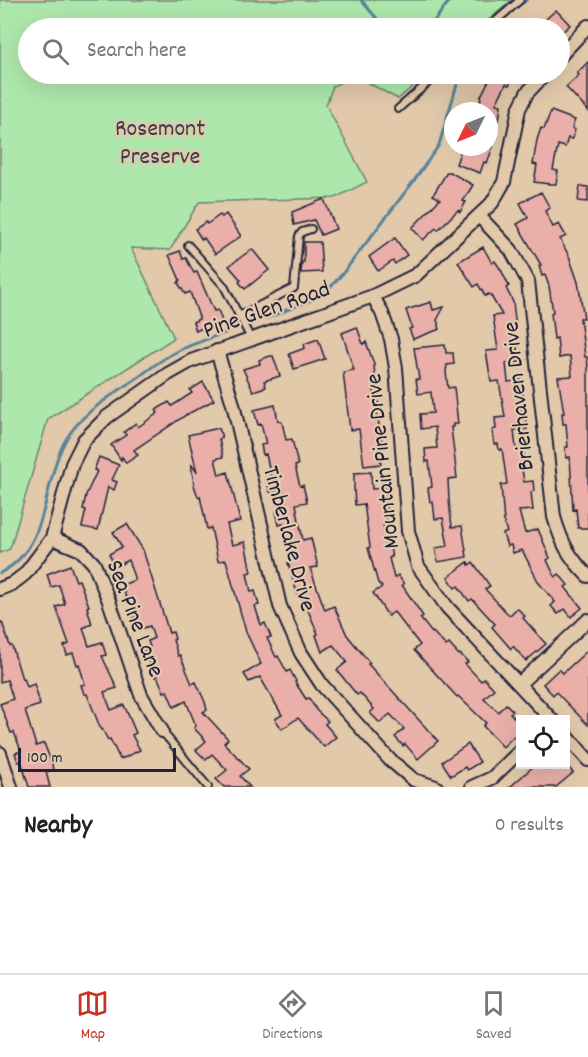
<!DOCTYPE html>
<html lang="en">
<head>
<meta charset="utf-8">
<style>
  :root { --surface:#fff; --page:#f2f2f2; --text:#222; --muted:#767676; --line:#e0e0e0; --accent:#c8321e }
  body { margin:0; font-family:Dekko,sans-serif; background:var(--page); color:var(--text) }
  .controls { position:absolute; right:18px; bottom:18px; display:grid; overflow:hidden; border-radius:0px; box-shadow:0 6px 24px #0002 }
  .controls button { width:54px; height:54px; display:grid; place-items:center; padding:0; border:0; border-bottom:2px solid var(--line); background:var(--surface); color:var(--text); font:30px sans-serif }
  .compass { position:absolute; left:444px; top:102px; width:54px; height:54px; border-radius:50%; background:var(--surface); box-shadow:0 6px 24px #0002; rotate:227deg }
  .scale { position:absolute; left:18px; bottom:15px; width:158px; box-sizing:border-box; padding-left:6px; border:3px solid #22223b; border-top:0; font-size:16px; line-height:21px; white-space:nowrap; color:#22223b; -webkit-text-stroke:4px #e2c9aa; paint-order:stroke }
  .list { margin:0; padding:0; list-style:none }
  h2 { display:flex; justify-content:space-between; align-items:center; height:78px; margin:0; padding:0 24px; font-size:26px }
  h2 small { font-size:20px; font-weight:400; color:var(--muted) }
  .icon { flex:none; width:33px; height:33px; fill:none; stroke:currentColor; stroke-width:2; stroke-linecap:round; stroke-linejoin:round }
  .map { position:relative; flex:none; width:588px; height:787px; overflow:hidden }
  .search { position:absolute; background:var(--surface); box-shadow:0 6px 24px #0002; left:18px; right:18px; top:18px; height:66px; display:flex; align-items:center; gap:15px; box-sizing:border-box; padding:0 21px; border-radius:33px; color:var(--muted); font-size:22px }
  .sheet { height:186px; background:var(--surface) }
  nav { display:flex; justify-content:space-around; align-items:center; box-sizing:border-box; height:84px; border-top:2px solid var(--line); background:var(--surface); font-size:16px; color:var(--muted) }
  nav a { display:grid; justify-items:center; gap:3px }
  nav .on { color:var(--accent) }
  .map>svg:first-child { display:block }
  .green { fill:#aee7ab; stroke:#688473; stroke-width:1.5 }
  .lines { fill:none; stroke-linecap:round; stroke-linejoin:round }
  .stream { stroke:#59849d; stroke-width:3 }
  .building { fill:#ebafaa; stroke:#22223b; stroke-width:1.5 }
  .lane-casing { stroke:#22223b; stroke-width:10 }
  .street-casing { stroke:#22223b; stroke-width:16 }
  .lane { stroke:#e2c9aa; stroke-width:6 }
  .street { stroke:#e2c9aa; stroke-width:12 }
  .labels { text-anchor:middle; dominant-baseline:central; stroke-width:4.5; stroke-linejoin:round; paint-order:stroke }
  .park-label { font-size:24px; fill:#37404c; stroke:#e2c9aa }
  .street-label { font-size:24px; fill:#22223b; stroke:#e2c9aa }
</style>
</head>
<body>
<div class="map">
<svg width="588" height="787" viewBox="0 0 588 787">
  <rect width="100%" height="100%" fill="#e2c9aa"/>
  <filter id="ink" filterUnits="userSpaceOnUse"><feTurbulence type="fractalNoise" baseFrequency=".0167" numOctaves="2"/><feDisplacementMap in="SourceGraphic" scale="12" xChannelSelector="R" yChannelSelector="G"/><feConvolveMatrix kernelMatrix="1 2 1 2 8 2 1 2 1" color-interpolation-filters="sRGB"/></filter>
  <g filter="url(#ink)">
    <!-- green -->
    <path class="green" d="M 0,0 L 512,0 L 479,28 L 28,28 L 28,74 L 427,74 L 398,99 L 354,75 L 333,86 L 326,105 L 367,182 L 335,198 L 199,202 L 170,250 L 131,248 L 174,338 L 48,419 L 10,549 L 0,553 Z"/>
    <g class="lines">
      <!-- stream -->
      <g class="stream">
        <path d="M 361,0 L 385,28"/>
        <path d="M 518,6 L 527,0"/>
        <path d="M 429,28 L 450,0"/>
        <path d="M 267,318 L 316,298 L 327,291 L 343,273 L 413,182 L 439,145 L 460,74"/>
        <path d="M 0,573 C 51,547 41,486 65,441 C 81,413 111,396 137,378 C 151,368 164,357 180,350 C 195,343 211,338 227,332"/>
      </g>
    </g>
    <!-- building -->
    <g class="building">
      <path d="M 556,10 L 570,25 L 560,34 L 560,28 L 536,28 Z"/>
      <path d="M 588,62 L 588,111 L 566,87 L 579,75 L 577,73 Z"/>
      <path d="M 492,74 L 515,74 L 509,85 L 506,84 L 496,104 L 501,105 L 499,120 L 489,118 L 489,111 L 479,111 L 481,96 Z"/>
      <path d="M 551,111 L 575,120 L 572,128 L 575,130 L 572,139 L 568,138 L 565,147 L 558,145 L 553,170 L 558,171 L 556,184 L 550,184 L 534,182 L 537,165 L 533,164 L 537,140 L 541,128 L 544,129 Z"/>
      <path d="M 462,147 L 493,147 L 487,163 L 484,162 L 480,173 L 456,164 Z"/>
      <path d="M 447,172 L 450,172 L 473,185 L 463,201 L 466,202 L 460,212 L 458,210 L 438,230 L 436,228 L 423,240 L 412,228 L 440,199 L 433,195 Z"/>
      <path d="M 580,186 L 588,187 L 588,202 L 578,201 Z"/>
      <path d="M 541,192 L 550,208 L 545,211 L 553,227 L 559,224 L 566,236 L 560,239 L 569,256 L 578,282 L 584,318 L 580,318 L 585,357 L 587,357 L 588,366 L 588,528 L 578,528 L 576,509 L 573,510 L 570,457 L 566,458 L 565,447 L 568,447 L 566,424 L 563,424 L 562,413 L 564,413 L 558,377 L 572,376 L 570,356 L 559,358 L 557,338 L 554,339 L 551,313 L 553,312 L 549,286 L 545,275 L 542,276 L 539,266 L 541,265 L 517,224 L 528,218 L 520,203 Z"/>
      <path d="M 324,199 L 336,229 L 321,235 L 314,220 L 294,225 L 292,212 Z"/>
      <path d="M 226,214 L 241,236 L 215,254 L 204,238 L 202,240 L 195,229 L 206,222 L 207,224 L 220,215 L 222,217 Z"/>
      <path d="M 395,238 L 407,255 L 395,264 L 393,261 L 378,271 L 369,257 Z"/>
      <path d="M 304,242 L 320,242 L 322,272 L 301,273 L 302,262 L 304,262 Z"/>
      <path d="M 483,247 L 492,263 L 495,261 L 501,270 L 509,286 L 506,288 L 513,302 L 516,329 L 512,329 L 514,348 L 517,348 L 519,362 L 506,363 L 508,382 L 521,380 L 523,395 L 519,396 L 521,415 L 525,414 L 527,429 L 514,430 L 516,449 L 523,448 L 525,461 L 521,462 L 524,482 L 533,481 L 534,491 L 531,492 L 533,510 L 519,511 L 525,533 L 538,529 L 550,558 L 547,560 L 555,577 L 559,574 L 568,585 L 565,587 L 582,608 L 571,617 L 565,609 L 558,614 L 551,606 L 555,602 L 539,583 L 522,550 L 513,553 L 511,545 L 507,546 L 503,534 L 507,532 L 504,523 L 501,485 L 507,484 L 502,449 L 499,450 L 498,444 L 494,444 L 492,430 L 496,429 L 495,418 L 505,417 L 499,381 L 491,382 L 486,351 L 498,350 L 493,316 L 502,315 L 491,296 L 489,294 L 485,296 L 478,284 L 474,287 L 458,262 Z"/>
      <path d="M 252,249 L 269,270 L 245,289 L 239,282 L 241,280 L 229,266 Z"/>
      <path d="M 180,251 L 183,259 L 186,258 L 194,273 L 197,272 L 214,311 L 218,310 L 223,324 L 203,331 L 202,328 L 196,331 L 193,322 L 199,319 L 199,317 L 190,292 L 185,294 L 178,283 L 180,280 L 169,255 Z"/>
      <path d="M 431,302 L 433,310 L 444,307 L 437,320 L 440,329 L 413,339 L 409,329 L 412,328 L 406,310 Z"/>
      <path d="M 357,327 L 363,344 L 366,342 L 374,364 L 375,378 L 373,379 L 375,399 L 378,398 L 379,408 L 376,408 L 383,447 L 379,447 L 381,464 L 364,466 L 359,429 L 350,430 L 343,372 L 354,370 L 342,333 Z"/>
      <path d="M 318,339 L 325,359 L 294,369 L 289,354 L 305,348 L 304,344 Z"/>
      <path d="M 445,345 L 446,353 L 453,353 L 454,364 L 447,365 L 446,372 L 448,388 L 454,387 L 458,424 L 453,424 L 453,427 L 451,427 L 457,478 L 448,479 L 449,500 L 452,527 L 462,526 L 467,557 L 438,562 L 435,548 L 448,546 L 443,518 L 435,519 L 433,502 L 430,502 L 428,488 L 432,487 L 429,461 L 426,462 L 425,449 L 437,448 L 435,427 L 421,429 L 420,414 L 433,413 L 431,392 L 418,394 L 416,379 L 419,379 L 414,348 Z"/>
      <path d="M 270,356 L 273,356 L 280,376 L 264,381 L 266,387 L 253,391 L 243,369 L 260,364 L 259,360 Z"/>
      <path d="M 203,382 L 214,400 L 186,415 L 134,450 L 138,455 L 126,463 L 122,457 L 121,460 L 111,445 L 126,435 L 124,432 L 136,423 L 138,427 L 158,413 L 156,410 L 169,402 L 172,406 L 192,393 L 190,390 Z"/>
      <path d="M 275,405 L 278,421 L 282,422 L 286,440 L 292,439 L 298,465 L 295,466 L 300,486 L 303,485 L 307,502 L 296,504 L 299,521 L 303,540 L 311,538 L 318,567 L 310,568 L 325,610 L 334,606 L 347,635 L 370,663 L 368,664 L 438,741 L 418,759 L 405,744 L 403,746 L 395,737 L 404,729 L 390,714 L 380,723 L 370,713 L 374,709 L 360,693 L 357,695 L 337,670 L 347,662 L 333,645 L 322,652 L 316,635 L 318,634 L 301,594 L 298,596 L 288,563 L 290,562 L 283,524 L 279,525 L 276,511 L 287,509 L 283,489 L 270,492 L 266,478 L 271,477 L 266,454 L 263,455 L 261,445 L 266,444 L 261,424 L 258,425 L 254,410 Z"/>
      <path d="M 219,428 L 222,438 L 219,439 L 223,457 L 215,459 L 219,475 L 228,472 L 240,521 L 227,524 L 232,545 L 245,542 L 251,572 L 247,573 L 251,592 L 255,591 L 259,605 L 255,606 L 261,625 L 265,623 L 271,637 L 267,638 L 276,657 L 278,656 L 287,672 L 290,670 L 296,681 L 295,682 L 306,699 L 309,698 L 317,711 L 328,721 L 325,724 L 336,737 L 324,747 L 298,718 L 282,729 L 275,719 L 282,715 L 260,677 L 249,682 L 244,674 L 261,664 L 246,632 L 226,560 L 218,561 L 211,528 L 207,529 L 200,496 L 198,497 L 194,485 L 191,464 L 197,472 L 188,435 Z"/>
      <path d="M 99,457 L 119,465 L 112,480 L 117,482 L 114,490 L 108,487 L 98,530 L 82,527 L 86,510 L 83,509 L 86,495 L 97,471 L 94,470 Z"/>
      <path d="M 371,472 L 372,489 L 385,488 L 387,522 L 383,522 L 386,543 L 389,542 L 392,557 L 389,558 L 394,578 L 398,575 L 404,584 L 402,585 L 423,616 L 420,618 L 432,633 L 433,632 L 446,646 L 449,644 L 459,655 L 460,654 L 468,662 L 465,664 L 481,681 L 484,678 L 494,689 L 484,698 L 498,712 L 506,704 L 513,711 L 510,713 L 520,724 L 520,730 L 503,747 L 483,726 L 486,723 L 458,696 L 457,697 L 414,650 L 420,645 L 394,612 L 388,616 L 373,593 L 382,587 L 378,583 L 368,548 L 370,547 L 364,504 L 355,505 L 354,490 L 354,473 Z"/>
      <path d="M 127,524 L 143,550 L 166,623 L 169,633 L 173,632 L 175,639 L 173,640 L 178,656 L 180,655 L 192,684 L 196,682 L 205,702 L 207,710 L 203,712 L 228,739 L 224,743 L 249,769 L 240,776 L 250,787 L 224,787 L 216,779 L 227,770 L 212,754 L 206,760 L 196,750 L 206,741 L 194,728 L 196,726 L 186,701 L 174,707 L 167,691 L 164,692 L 157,676 L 155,677 L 144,649 L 150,647 L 148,641 L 154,638 L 150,626 L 137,630 L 133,618 L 136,617 L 130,597 L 126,598 L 122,585 L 135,580 L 128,560 L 116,567 L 109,554 L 122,547 L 113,532 Z"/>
      <path d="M 468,562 L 469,565 L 473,562 L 490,586 L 485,589 L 507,613 L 510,615 L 517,608 L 525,616 L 523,618 L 546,644 L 526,661 L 513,646 L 511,649 L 492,627 L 495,624 L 472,599 L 469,601 L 458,586 L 455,588 L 448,577 Z"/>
      <path d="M 70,565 L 76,581 L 79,580 L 89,606 L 87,607 L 92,624 L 83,628 L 89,646 L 102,642 L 106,655 L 102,656 L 117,688 L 104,692 L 111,710 L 124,705 L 136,733 L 132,735 L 140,750 L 126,757 L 120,759 L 110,739 L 108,740 L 102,729 L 101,730 L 87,694 L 84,694 L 81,685 L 85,684 L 79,664 L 77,665 L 73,653 L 67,655 L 64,646 L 69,644 L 56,607 L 65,604 L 59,585 L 51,587 L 47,574 Z"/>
      <path d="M 0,622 L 2,622 L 10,646 L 12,646 L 22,679 L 24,678 L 27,687 L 34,684 L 37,693 L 40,705 L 25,710 L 36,746 L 44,743 L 52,764 L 53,770 L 46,772 L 50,787 L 29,787 L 21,761 L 18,762 L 15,753 L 21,751 L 14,732 L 11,733 L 0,704 L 13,699 L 7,680 L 0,682 Z"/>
      <path d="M 588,650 L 588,725 L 556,692 L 553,695 L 543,684 L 559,669 L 563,673 Z"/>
      <path d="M 468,744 L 480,762 L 467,770 L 465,767 L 451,776 L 442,762 Z"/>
      <path d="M 535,765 L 543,765 L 548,770 L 554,765 L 567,765 L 573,773 L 556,787 L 510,787 Z"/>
    </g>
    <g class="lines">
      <!-- lane casing -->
      <g class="lane-casing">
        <g id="lane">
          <path d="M 488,28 L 520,0"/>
          <path d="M 398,109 L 438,74"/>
          <path d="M 188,245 L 224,286 L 251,339"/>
          <path d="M 241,315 L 294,288 L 299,236 L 302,232 L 311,229"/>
          <path d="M 162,731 L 208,787"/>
        </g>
      </g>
      <!-- street casing -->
      <g class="street-casing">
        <g id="street">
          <path d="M 560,56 L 588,26"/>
          <path d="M 480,217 L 511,250 L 528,281 L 554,517 C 562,544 569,557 588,576"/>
          <path d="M 373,296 L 382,313 L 391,339 L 396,368 L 408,531 L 418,566 L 447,607 L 552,720"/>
          <path d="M 217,351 L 233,404 L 280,606 L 301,653 L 322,685 L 389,759 L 414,780 L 436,787"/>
          <path d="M 52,538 L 81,550 L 94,564 L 109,601 L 141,695 L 162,731"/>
          <path d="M 0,589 L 12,584 L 25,574 L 52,538 L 72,464 L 84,440 L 107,417 L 168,374 L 191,361 L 373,296 L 416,275 L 492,203 L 504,182 L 519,109 L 527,93 L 545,74"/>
          <path d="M 519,684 L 588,620"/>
          <path d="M 566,735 L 588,760"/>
          <path d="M 0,753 L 11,787"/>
          <path d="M 472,787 L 492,778 L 520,751"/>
        </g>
      </g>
      <!-- lane -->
      <use href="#lane" class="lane"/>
      <!-- street -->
      <use href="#street" class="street"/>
    </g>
  </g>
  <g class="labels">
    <!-- park labels -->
    <g class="park-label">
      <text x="160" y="130">Rosemont<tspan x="160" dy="28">Preserve</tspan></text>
    </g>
    <!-- street labels -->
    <g class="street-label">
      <text transform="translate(267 311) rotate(-19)">Pine Glen Road</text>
      <text transform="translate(520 396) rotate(-96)">Brierhaven Drive</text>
      <text transform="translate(384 461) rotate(-96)">Mountain Pine Drive</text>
      <text transform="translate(288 539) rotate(75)">Timberlake Drive</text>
      <text transform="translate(134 619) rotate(69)">Sea Pine Lane</text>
    </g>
  </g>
</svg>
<div class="controls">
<button><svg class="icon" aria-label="locate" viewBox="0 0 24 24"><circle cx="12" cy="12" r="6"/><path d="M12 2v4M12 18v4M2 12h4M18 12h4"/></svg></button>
</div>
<svg class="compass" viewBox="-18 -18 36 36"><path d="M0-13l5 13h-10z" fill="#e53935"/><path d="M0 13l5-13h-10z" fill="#767676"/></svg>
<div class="scale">100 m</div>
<div class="search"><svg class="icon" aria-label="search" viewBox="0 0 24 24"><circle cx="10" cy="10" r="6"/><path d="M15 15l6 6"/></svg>Search here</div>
</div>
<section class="sheet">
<h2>Nearby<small>0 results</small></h2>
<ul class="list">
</ul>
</section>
<nav>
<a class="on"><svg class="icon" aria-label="map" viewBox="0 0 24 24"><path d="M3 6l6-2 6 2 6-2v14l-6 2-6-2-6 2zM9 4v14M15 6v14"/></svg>Map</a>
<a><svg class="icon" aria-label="directions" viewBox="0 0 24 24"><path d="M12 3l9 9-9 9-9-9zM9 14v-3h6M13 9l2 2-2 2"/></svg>Directions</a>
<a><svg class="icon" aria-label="saved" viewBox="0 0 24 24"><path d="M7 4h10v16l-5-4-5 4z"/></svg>Saved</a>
</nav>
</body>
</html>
